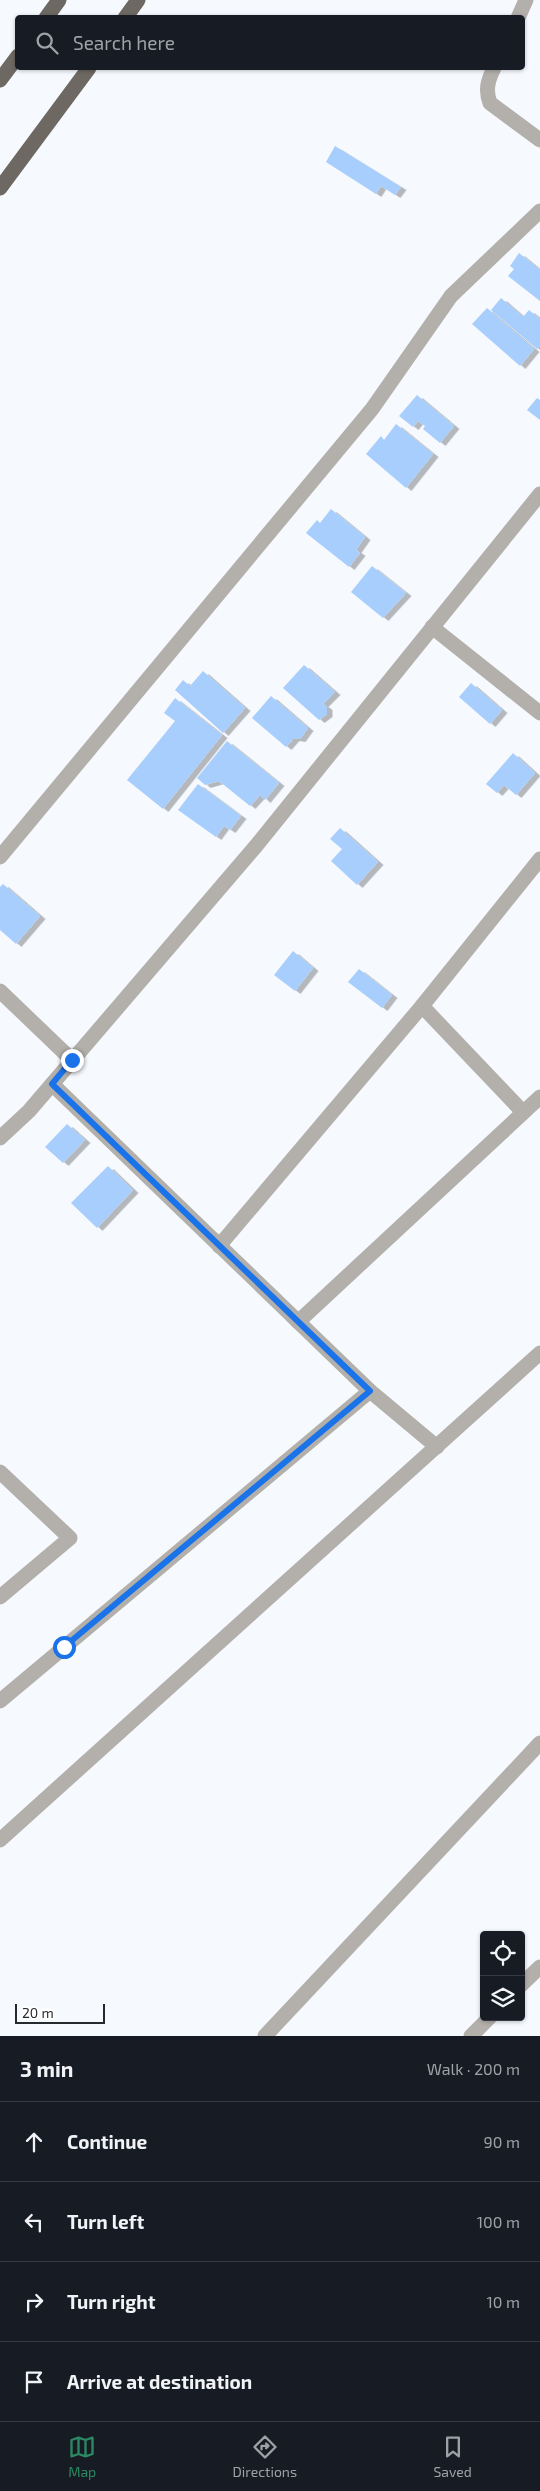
<!DOCTYPE html>
<html lang="en">
<head>
<meta charset="utf-8">
<style>
  :root { --surface:#171b24; --page:#242831; --text:#f1f3f6; --muted:#9ea1a6; --line:#363941; --accent:#2b8a63 }
  body { margin:0; font-family:"Exo 2",sans-serif; background:var(--page); color:var(--text) }
  .controls { position:absolute; right:15px; bottom:15px; display:grid; overflow:hidden; border-radius:5px; box-shadow:0 1px 4px #0004 }
  .controls button { width:45px; height:45px; display:grid; place-items:center; padding:0; border:0; border-bottom:1px solid var(--line); background:var(--surface); color:var(--text); font:25px sans-serif }
  .scale { position:absolute; left:15px; bottom:12px; width:90px; box-sizing:border-box; padding-left:5px; border:2px solid #272a2d; border-top:0; font-size:14px; line-height:18px; white-space:nowrap; color:#272a2d; -webkit-text-stroke:4px #fff; paint-order:stroke }
  .stop { position:absolute; width:15px; height:15px; margin:-11px; border:4px solid #1a73e8; border-radius:50%; background:#fff }
  .stop.end { background:#1a73e8; border-color:#fff; box-shadow:0 1px 5px #0008 }
  .list { margin:0; padding:0; list-style:none }
  h2 { display:flex; justify-content:space-between; align-items:center; height:65px; margin:0; padding:0 20px; font-size:21px }
  h2 small { font-size:16px; font-weight:400; color:var(--muted) }
  .list li { display:grid; grid-template-columns:32px 1fr auto; gap:15px; align-items:center; box-sizing:border-box; height:80px; padding:0 20px; border-top:1px solid var(--line) }
  .list b { display:block; font-size:19px; white-space:nowrap }
  .list em { font-size:16px; font-style:normal; color:var(--muted) }
  .icon { flex:none; width:28px; height:28px; fill:none; stroke:currentColor; stroke-width:2; stroke-linecap:round; stroke-linejoin:round }
  .map { position:relative; flex:none; width:540px; height:2036px; overflow:hidden }
  .search { position:absolute; background:var(--surface); box-shadow:0 1px 4px #0004; left:15px; right:15px; top:15px; height:55px; display:flex; align-items:center; gap:12px; box-sizing:border-box; padding:0 18px; border-radius:5px; color:var(--muted); font-size:19px }
  .sheet { height:385px; background:var(--surface) }
  nav { display:flex; justify-content:space-around; align-items:center; box-sizing:border-box; height:70px; border-top:1px solid var(--line); background:var(--surface); font-size:14px; color:var(--muted) }
  nav a { display:grid; justify-items:center; gap:2px }
  nav .on { color:var(--accent) }
  .map>svg:first-child { display:block }
  .building { fill:#a7cefc; filter:url(#shadow) }
  .lines { fill:none; stroke-linecap:round; stroke-linejoin:round }
  .minor { stroke:#b3b0ac; stroke-width:15 }
  .trunk { stroke:#6e6862; stroke-width:15 }
  .route { stroke:#1a73e8; stroke-width:6 }
</style>
</head>
<body>
<div class="map">
<svg width="540" height="2036" viewBox="0 0 540 2036">
  <defs>
    <filter id="shadow"><feDropShadow dx="5.5" dy="3" stdDeviation="0" flood-color="#0004"/></filter>
  </defs>
  <rect width="100%" height="100%" fill="#f6faff"/>
  <!-- building -->
  <g class="building">
    <path d="M 335,146 L 401,187 L 395,195 L 381,186 L 376,194 L 326,162 Z"/>
    <path d="M 519,253 L 540,270 L 540,301 L 508,276 L 514,269 L 510,266 Z"/>
    <path d="M 501,298 L 523,317 L 529,310 L 540,319 L 540,346 L 537,349 L 491,310 Z"/>
    <path d="M 487,308 L 534,349 L 520,366 L 472,324 Z"/>
    <path d="M 417,395 L 454,426 L 440,443 L 423,429 L 425,426 L 418,421 L 413,427 L 399,416 Z"/>
    <path d="M 537,398 L 540,400 L 540,420 L 527,410 Z"/>
    <path d="M 396,424 L 433,454 L 406,488 L 366,454 L 381,436 L 384,440 Z"/>
    <path d="M 331,509 L 365,537 L 356,550 L 360,553 L 349,567 L 306,533 L 317,520 L 320,523 Z"/>
    <path d="M 372,566 L 406,593 L 383,618 L 351,592 Z"/>
    <path d="M 304,665 L 335,692 L 323,704 L 327,707 L 327,714 L 319,720 L 283,688 Z"/>
    <path d="M 203,671 L 245,708 L 223,733 L 175,690 L 183,680 L 190,686 Z"/>
    <path d="M 471,683 L 502,710 L 490,724 L 459,697 Z"/>
    <path d="M 271,696 L 308,728 L 300,739 L 294,738 L 286,747 L 252,718 Z"/>
    <path d="M 175,698 L 222,735 L 163,809 L 127,780 L 175,721 L 164,713 Z"/>
    <path d="M 227,741 L 279,783 L 265,800 L 260,795 L 250,806 L 219,781 L 205,785 L 197,778 Z"/>
    <path d="M 513,753 L 535,773 L 516,795 L 504,785 L 497,793 L 486,784 Z"/>
    <path d="M 198,784 L 241,816 L 230,830 L 224,826 L 216,837 L 178,810 Z"/>
    <path d="M 340,828 L 378,862 L 357,885 L 331,861 L 342,849 L 330,839 Z"/>
    <path d="M 3,884 L 40,916 L 16,944 L 0,930 L 0,887 Z"/>
    <path d="M 293,951 L 313,968 L 295,991 L 274,975 Z"/>
    <path d="M 359,969 L 392,995 L 382,1008 L 348,982 Z"/>
    <path d="M 67,1124 L 85,1140 L 63,1163 L 45,1147 Z"/>
    <path d="M 108,1166 L 133,1190 L 97,1228 L 71,1203 Z"/>
  </g>
  <g class="lines">
    <!-- minor -->
    <g class="minor">
      <path d="M 518,18 L 526,0"/>
      <path d="M 494,68 C 488,80 485,90 490,103 L 540,140"/>
      <path d="M 432,627 L 540,713"/>
      <path d="M 0,857 L 372,409 L 451,296 L 540,211"/>
      <path d="M 0,991 L 72,1060"/>
      <path d="M 422,1006 L 523,1112"/>
      <path d="M 52,1084 L 370,1391 L 437,1447"/>
      <path d="M 0,1138 L 29,1111 L 256,846 L 540,494"/>
      <path d="M 219,1246 L 422,1006 L 540,859"/>
      <path d="M 298,1322 L 540,1097"/>
      <path d="M 0,1472 L 70,1538 L 0,1597"/>
      <path d="M 0,1701 L 370,1391"/>
      <path d="M 0,1840 L 540,1353"/>
      <path d="M 521,1985 L 540,1967"/>
      <path d="M 265,2036 L 540,1743"/>
      <path d="M 471,2036 L 490,2017"/>
    </g>
    <!-- trunk -->
    <g class="trunk">
      <path d="M 46,18 L 59,0"/>
      <path d="M 125,18 L 138,0"/>
      <path d="M 0,80 L 18,56"/>
      <path d="M 0,188 L 89,68"/>
    </g>
  </g>
  <g class="lines">
    <!-- route -->
    <path class="route" d="M 64,1647 L 370,1391 L 52,1084 L 72,1060"/>
  </g>
</svg>
<div class="controls">
<button><svg class="icon" aria-label="locate" viewBox="0 0 24 24"><circle cx="12" cy="12" r="6"/><path d="M12 2v4M12 18v4M2 12h4M18 12h4"/></svg></button>
<button><svg class="icon" aria-label="layers" viewBox="0 0 24 24"><path d="M12 4l9 5-9 5-9-5zM3 14l9 5 9-5"/></svg></button>
</div>
<div class="scale">20 m</div>
<div class="stop" style="left:64px;top:1647px"></div>
<div class="stop end" style="left:72px;top:1060px"></div>
<div class="search"><svg class="icon" aria-label="search" viewBox="0 0 24 24"><circle cx="10" cy="10" r="6"/><path d="M15 15l6 6"/></svg>Search here</div>
</div>
<section class="sheet">
<h2>3 min<small>Walk · 200 m</small></h2>
<ul class="list">
<li><svg class="icon" aria-label="ahead" viewBox="0 0 24 24"><path d="M12 20V5M6 11l6-6 6 6"/></svg><div><b>Continue</b></div><em>90 m</em></li>
<li><svg class="icon" aria-label="left" viewBox="0 0 24 24"><path d="M17 20v-9H6M10 6l-5 5 5 5"/></svg><div><b>Turn left</b></div><em>100 m</em></li>
<li><svg class="icon" aria-label="right" viewBox="0 0 24 24"><path d="M7 20v-9h11M14 6l5 5-5 5"/></svg><div><b>Turn right</b></div><em>10 m</em></li>
<li><svg class="icon" aria-label="arrive" viewBox="0 0 24 24"><path d="M6 21V4h12l-3 4 3 4H6"/></svg><div><b>Arrive at destination</b></div></li>
</ul>
</section>
<nav>
<a class="on"><svg class="icon" aria-label="map" viewBox="0 0 24 24"><path d="M3 6l6-2 6 2 6-2v14l-6 2-6-2-6 2zM9 4v14M15 6v14"/></svg>Map</a>
<a><svg class="icon" aria-label="directions" viewBox="0 0 24 24"><path d="M12 3l9 9-9 9-9-9zM9 14v-3h6M13 9l2 2-2 2"/></svg>Directions</a>
<a><svg class="icon" aria-label="saved" viewBox="0 0 24 24"><path d="M7 4h10v16l-5-4-5 4z"/></svg>Saved</a>
</nav>
</body>
</html>
